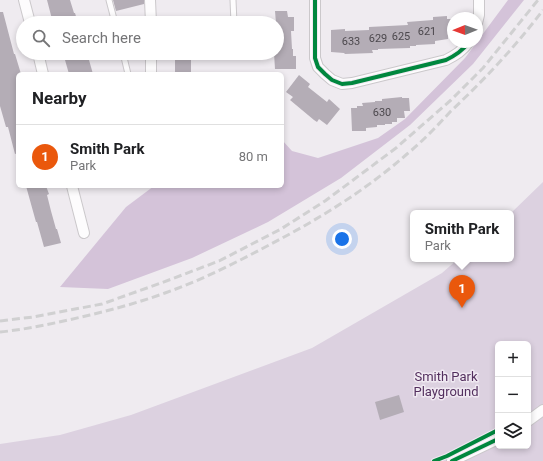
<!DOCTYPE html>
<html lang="en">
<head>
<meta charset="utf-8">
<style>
  :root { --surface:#fff; --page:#f6f6f6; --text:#202124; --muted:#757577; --line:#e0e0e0; --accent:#ea580c }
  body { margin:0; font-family:Roboto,sans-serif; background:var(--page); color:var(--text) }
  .controls { position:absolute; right:12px; bottom:12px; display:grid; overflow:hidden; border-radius:6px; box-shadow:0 2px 6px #0003 }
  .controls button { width:36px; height:36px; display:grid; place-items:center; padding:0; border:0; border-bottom:1px solid var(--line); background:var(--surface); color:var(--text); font:20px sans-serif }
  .compass { position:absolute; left:447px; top:12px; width:36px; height:36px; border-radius:50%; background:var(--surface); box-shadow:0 2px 6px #0003; rotate:269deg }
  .you { position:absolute; left:342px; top:239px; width:14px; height:14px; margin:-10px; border:3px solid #fff; border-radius:50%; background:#1a73e8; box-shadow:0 0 0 6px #1a73e833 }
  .badge { display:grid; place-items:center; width:26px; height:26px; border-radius:50%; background:var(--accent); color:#fff; font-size:13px; font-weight:700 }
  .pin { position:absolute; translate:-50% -33px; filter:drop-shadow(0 1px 2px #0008) }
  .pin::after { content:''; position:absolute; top:21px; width:14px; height:12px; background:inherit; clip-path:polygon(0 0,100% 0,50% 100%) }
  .popup { position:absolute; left:410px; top:210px; width:104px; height:52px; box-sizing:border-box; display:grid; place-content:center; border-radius:6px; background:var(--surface); filter:drop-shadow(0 1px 3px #0005); font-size:13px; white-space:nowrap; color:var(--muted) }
  .popup b { font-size:15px; color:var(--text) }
  .popup::after { content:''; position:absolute; left:50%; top:100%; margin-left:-8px; border:8px solid transparent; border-top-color:var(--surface) }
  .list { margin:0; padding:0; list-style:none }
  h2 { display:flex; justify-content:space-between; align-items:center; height:52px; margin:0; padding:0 16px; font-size:17px }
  h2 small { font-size:13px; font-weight:400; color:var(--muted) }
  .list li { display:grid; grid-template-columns:26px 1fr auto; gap:12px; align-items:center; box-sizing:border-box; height:64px; padding:0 16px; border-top:1px solid var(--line) }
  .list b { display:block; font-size:15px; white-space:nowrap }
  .list p { margin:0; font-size:13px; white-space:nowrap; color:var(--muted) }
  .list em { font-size:13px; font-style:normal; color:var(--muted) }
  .icon { flex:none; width:22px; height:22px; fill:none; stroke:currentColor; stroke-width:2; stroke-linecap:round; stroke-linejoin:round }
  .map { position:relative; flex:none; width:543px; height:461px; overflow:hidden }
  .search { position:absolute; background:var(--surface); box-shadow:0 2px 6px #0003; left:16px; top:16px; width:268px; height:44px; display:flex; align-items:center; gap:10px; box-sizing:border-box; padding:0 14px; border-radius:22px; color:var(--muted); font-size:15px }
  .panel { position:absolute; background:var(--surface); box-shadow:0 2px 6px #0003; left:16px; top:72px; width:268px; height:116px; border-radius:6px }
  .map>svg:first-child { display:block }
  .green { fill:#dcd1e0; fill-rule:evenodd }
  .forest { fill:#d4c3d9 }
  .building { fill:#b4adb6 }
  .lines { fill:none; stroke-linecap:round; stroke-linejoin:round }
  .lane-casing { stroke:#cbc8cb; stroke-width:7 }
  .street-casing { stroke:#cbc8cb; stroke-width:12 }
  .lane { stroke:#fdfcfd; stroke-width:5 }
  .street { stroke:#fdfcfd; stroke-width:10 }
  .rail { stroke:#d0d0d1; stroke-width:3; stroke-dasharray:8 4; stroke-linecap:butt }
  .cycleway-casing { stroke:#f0e9f2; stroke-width:6 }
  .cycleway { stroke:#00873e; stroke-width:4 }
  .labels { text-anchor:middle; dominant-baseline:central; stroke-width:3; stroke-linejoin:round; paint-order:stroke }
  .number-label { font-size:11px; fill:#4c484d }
  .park-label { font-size:13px; fill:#532f5e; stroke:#f0e9f2 }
</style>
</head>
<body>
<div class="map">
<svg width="543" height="461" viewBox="0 0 543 461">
  <rect width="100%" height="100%" fill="#efebf0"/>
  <!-- green -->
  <path class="green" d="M 543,182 L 543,461 L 0,461 L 0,444 L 60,435 L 131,415 L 312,348 L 442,273 L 458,259 L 511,259 L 511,213 ZM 498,344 L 528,344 L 528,446 L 498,446 Z"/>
  <!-- forest -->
  <path class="forest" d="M 508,0 L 524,0 L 473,64 L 410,125 L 341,178 L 268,222 L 192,258 L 108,289 L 60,287 L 126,207 L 154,186 L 282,186 L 282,140 L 292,151 L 318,158 L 378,138 L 405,119 L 465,58 Z"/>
  <!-- building -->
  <g class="building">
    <path d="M 47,0 L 70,0 L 74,13 L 75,13 L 78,23 L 53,23 Z"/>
    <path d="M 113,0 L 144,0 L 144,4 L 116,11 Z"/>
    <path d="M 275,11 L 287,11 L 288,17 L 294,17 L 294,31 L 291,31 L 292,49 L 293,49 L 293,56 L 296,56 L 296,69 L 275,69 L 274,53 L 277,53 L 277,23 L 276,23 Z"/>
    <path d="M 0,12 L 3,12 L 14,54 L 15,54 L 21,74 L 18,74 L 18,153 L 15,154 L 8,127 L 6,127 L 0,106 Z"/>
    <path d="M 447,16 L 447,19 L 453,19 L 453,31 L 448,31 L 448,39 L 435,41 L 435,44 L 416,45 L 416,46 L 410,46 L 410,48 L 378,49 L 378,50 L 372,50 L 373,53 L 345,54 L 344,53 L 331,52 L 331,30 L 345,29 L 345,31 L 369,30 L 369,27 L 408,25 L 407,22 L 433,20 L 433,17 Z"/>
    <path d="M 63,53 L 87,53 L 93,74 L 69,74 Z"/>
    <rect x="175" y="53" width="16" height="21"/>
    <path d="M 299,75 L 310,84 L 308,87 L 327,102 L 329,99 L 340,109 L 327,125 L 319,119 L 317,122 L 314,120 L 290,100 L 293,97 L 286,92 Z"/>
    <path d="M 402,97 L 402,98 L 409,98 L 410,111 L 404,111 L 405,118 L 397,118 L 397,122 L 392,122 L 392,124 L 385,124 L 385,125 L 377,125 L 377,127 L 366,128 L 366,131 L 352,131 L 351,108 L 357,108 L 357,106 L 363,106 L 362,103 L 375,102 L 375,101 L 382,101 L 382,99 Z"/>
    <path d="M 26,186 L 46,186 L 49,194 L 47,195 L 51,211 L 56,229 L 57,229 L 61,243 L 44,247 L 37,222 L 36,222 Z"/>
    <path d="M 399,395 L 404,412 L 380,420 L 375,402 Z"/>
  </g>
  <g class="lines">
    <!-- lane casing -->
    <g class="lane-casing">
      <g id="lane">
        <path d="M 109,0 L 115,23"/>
        <path d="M 233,0 L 234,23"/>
        <path d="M 123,53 L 128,74"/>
      </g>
    </g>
    <!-- street casing -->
    <g class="street-casing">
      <g id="street">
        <path d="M 24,0 L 30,23"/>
        <path d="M 150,0 L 151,23"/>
        <path d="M 315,0 L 315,58 L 318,67 L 325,74 L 332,80 L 342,84 L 352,83 L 446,60 C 456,55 462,51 469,42"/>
        <path d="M 477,23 L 479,15 L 479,0"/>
        <path d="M 38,53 L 43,74"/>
        <path d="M 151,53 L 151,74"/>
        <path d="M 72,186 L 84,233"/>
        <path d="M 528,421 L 543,410"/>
        <path d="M 452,461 L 498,439"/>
      </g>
    </g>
    <!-- lane -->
    <use href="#lane" class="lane"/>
    <!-- street -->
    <use href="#street" class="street"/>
    <!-- rail -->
    <g class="rail">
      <path d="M 0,321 L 33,317 L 102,304 L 161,283 L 219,261 L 281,229 L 325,201 L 396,148 L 451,100 L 483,68 L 538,0"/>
      <path d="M 0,332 C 30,329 60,322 90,315 C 115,309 140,302 165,293 C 202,280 237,262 271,244 C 319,219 366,190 407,154 C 423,141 437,126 451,111 C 484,80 516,46 543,10"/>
    </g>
    <!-- cycleway casing -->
    <g class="cycleway-casing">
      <g id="cycleway">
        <path d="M 315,0 L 315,58 L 318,67 L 325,74 L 332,80 L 342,84 L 352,83 L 446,60 C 456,55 462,51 469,42"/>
        <path d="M 434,461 L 447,456 L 498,430"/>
        <path d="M 452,461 L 498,439"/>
      </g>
    </g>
    <!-- cycleway -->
    <use href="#cycleway" class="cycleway"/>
  </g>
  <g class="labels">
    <!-- number labels -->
    <g class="number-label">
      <text x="427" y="31">621</text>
      <text x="401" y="36">625</text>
      <text x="378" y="38">629</text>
      <text x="351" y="41">633</text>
      <text x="382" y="112">630</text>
    </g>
    <!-- park labels -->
    <g class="park-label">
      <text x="446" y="376">Smith Park<tspan x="446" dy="15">Playground</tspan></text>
    </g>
  </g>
</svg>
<div class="controls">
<button>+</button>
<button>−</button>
<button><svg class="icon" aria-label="layers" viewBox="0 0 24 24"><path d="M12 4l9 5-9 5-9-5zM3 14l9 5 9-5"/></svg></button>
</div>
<svg class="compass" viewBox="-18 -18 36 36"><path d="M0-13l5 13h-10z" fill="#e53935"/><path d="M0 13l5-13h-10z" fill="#757577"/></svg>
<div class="you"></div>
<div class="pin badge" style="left:462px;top:308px">1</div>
<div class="popup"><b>Smith Park</b>Park</div>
<div class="search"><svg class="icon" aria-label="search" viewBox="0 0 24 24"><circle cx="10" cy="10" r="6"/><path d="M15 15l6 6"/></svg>Search here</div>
<section class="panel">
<h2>Nearby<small></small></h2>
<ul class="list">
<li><span class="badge">1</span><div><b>Smith Park</b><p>Park</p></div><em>80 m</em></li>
</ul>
</section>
</div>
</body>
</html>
